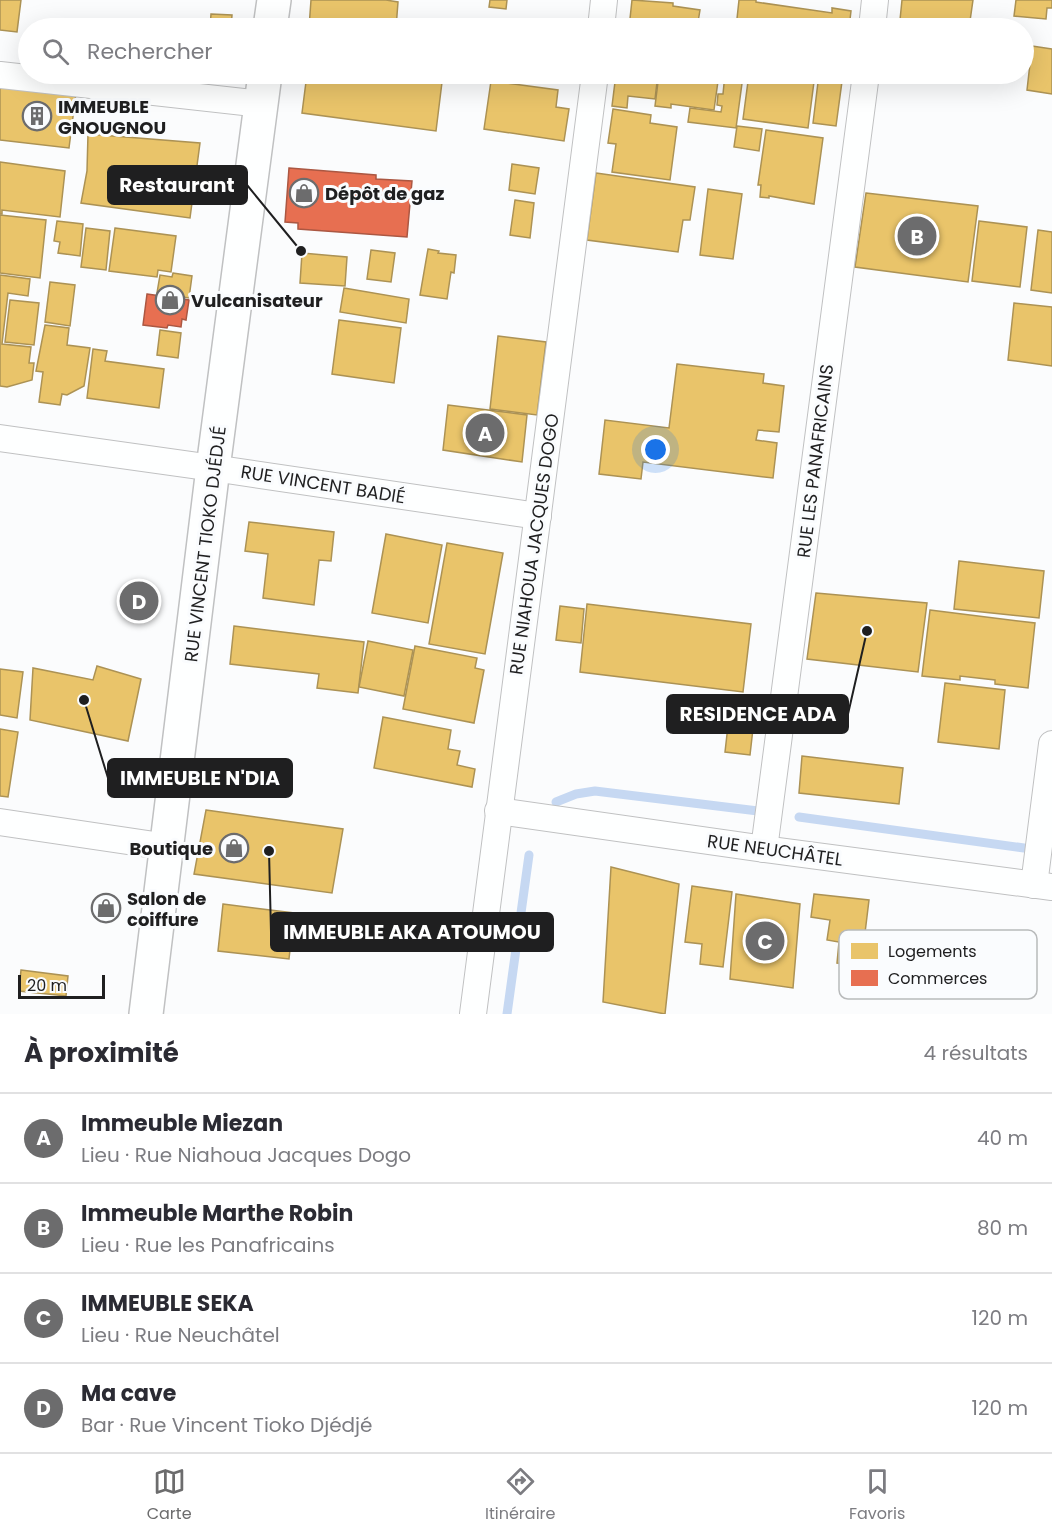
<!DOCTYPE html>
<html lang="fr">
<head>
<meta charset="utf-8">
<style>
  :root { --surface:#fff; --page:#f7f7f7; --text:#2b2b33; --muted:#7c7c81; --line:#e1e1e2; --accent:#6c6c6d }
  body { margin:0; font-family:Poppins,sans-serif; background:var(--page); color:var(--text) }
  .scale { position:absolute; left:18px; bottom:15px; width:87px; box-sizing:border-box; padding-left:6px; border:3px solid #1f1f20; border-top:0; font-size:16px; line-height:21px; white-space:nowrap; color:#1f1f20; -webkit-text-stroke:4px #fafcfe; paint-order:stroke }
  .you { position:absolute; left:656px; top:450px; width:21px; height:21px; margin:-15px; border:4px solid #fff; border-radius:50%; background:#1a73e8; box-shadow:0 0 0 9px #1a73e833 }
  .badge { display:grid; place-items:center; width:39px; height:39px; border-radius:50%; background:var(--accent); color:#fff; font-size:20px; font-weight:700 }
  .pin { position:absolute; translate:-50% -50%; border:3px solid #fff; box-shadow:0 2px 6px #0006 }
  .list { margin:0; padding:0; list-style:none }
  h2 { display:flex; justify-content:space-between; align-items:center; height:78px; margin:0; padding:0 24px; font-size:26px }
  h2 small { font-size:20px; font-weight:400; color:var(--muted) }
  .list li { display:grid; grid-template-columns:39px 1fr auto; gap:18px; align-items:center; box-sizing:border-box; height:90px; padding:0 24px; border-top:2px solid var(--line) }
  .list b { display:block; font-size:22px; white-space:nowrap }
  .list p { margin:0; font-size:20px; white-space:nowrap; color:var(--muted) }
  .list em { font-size:20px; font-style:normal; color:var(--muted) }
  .icon { flex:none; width:33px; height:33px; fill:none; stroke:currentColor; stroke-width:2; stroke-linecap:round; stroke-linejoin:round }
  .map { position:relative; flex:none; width:1052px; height:1014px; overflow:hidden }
  .search { position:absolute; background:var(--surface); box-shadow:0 6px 24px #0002; left:18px; right:18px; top:18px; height:66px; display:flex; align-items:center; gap:15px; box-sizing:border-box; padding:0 21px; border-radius:33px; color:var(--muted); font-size:22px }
  .sheet { height:438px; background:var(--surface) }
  nav { display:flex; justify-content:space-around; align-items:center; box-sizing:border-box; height:84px; border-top:2px solid var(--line); background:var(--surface); font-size:16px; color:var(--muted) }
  nav a { display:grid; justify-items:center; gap:3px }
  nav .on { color:var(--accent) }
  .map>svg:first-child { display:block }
  .homes { fill:#e9c46a; stroke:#ac9254; stroke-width:1.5 }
  .shops { fill:#e76f51; stroke:#ab5742; stroke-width:1.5 }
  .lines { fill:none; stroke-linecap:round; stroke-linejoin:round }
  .stream { stroke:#c6d8f2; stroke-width:9 }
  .street-casing { stroke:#c0c1c2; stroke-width:28 }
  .secondary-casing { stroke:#c0c1c2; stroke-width:36 }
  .street { stroke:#feffff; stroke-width:26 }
  .secondary { stroke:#feffff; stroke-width:33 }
  .labels { text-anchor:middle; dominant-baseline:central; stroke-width:6; stroke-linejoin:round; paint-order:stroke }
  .poi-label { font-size:18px; font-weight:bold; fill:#1f1f20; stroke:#fafcfe; text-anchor:start }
  .street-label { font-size:18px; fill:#1f1f20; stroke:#fafcfe }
  .key { fill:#fafcfe; stroke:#b8babb; stroke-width:1.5 }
  .key-label { font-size:16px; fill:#1f1f20 }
  .leader { fill:none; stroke:#1f1f20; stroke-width:2 }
  .callout-dot { fill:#1f1f20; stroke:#fafcfe; stroke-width:2 }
  .callout { fill:#1f1f20; stroke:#1f1f20; stroke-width:2 }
  .callout-label { font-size:20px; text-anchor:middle; font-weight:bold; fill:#fff }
</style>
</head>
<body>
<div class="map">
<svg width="1052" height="1014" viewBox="0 0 1052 1014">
  <rect width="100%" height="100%" fill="#fbfcfd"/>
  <!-- homes -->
  <g class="homes">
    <path d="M 0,0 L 21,0 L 17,32 L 0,30 Z"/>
    <path d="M 311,0 L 386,0 L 398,2 L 396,28 L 309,28 Z"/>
    <path d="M 490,0 L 507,0 L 506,9 L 489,7 Z"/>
    <path d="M 632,0 L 673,3 L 673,6 L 700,10 L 697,28 L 629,28 Z"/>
    <path d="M 739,0 L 756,0 L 756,2 L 832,13 L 832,8 L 851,11 L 849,28 L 736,28 Z"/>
    <path d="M 902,0 L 973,0 L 969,28 L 900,20 Z"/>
    <path d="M 1016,0 L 1052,0 L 1052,8 L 1047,8 L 1046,19 L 1014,16 Z"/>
    <path d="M 211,14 L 232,15 L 231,28 L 210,28 Z"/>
    <path d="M 1032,46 L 1052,49 L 1052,94 L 1027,90 Z"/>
    <path d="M 307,74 L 443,74 L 436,131 L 302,113 Z"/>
    <path d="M 616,74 L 658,74 L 655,99 L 628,96 L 627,108 L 612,106 Z"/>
    <path d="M 659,74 L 719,74 L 714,110 L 671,104 L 671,108 L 655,106 Z"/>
    <path d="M 725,74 L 748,74 L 747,76 L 743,76 L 736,128 L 688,122 L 690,108 L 721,112 L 722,106 L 717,105 L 718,94 L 723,94 Z"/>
    <path d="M 749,74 L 815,74 L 808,128 L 743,119 Z"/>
    <path d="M 819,74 L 843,74 L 836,126 L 813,123 Z"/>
    <path d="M 491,81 L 558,90 L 556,107 L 569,109 L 564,141 L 484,129 Z"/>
    <path d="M 0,86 L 76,93 L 69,148 L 0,140 Z"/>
    <path d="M 613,109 L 651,115 L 650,123 L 677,127 L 670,180 L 612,172 L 616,144 L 608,143 Z"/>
    <path d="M 737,126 L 762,129 L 759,151 L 734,147 Z"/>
    <path d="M 766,130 L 823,138 L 814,204 L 769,196 L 769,198 L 760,197 L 761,185 L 758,185 Z"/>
    <path d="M 88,134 L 200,143 L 190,218 L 81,203 L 87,171 Z"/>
    <path d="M 0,162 L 65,171 L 60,217 L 2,210 L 2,214 L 0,214 Z"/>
    <path d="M 512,164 L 539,168 L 535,194 L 509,190 Z"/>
    <path d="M 596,173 L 695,187 L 690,220 L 683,220 L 678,252 L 587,240 Z"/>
    <path d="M 708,189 L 742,194 L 733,259 L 700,255 Z"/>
    <path d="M 866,193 L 978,206 L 968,282 L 855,267 Z"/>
    <path d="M 515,200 L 534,203 L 530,238 L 510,235 Z"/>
    <path d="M 0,215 L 46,220 L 40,278 L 0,273 Z"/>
    <path d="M 57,221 L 83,224 L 80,256 L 58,253 L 60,242 L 54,241 Z"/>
    <path d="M 979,221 L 1027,227 L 1020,287 L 972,281 Z"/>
    <path d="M 86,228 L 110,231 L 106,270 L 81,267 Z"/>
    <path d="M 115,228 L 176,236 L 171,272 L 158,270 L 157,277 L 109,271 Z"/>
    <path d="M 1038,230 L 1052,232 L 1052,293 L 1031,290 Z"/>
    <path d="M 428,249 L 439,251 L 438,253 L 456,255 L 454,273 L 451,272 L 447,299 L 420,295 Z"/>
    <path d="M 371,250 L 395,253 L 391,282 L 367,279 Z"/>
    <path d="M 302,253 L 347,257 L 345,286 L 300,283 Z"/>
    <path d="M 173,273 L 192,276 L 189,298 L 157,293 L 160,275 L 172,277 Z"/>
    <path d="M 0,275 L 30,279 L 28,296 L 8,293 L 2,344 L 31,347 L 29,363 L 34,363 L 32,380 L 7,387 L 0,386 Z"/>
    <path d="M 50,282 L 75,285 L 70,326 L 45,322 Z"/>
    <path d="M 344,288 L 409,299 L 406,323 L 340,312 Z"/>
    <path d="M 10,300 L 39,303 L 34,345 L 5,342 Z"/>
    <path d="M 1014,303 L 1052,307 L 1052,366 L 1008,360 Z"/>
    <path d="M 339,320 L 401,328 L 394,383 L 332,374 Z"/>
    <path d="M 45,325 L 69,328 L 67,345 L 90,348 L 84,386 L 67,395 L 62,394 L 60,405 L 39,402 L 43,372 L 36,371 Z"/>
    <path d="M 160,330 L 181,333 L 178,358 L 157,355 Z"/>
    <path d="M 498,336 L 546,342 L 537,415 L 490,409 Z"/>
    <path d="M 93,349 L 107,351 L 105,361 L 164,369 L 159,408 L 87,398 Z"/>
    <path d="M 677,364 L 764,374 L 763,383 L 784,386 L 779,432 L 758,430 L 756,440 L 777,443 L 773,478 L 643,462 L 641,479 L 599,474 L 605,420 L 669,428 Z"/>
    <path d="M 448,405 L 527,415 L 522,462 L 443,450 Z"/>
    <path d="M 249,522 L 334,532 L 331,561 L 319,560 L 314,605 L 263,598 L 268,554 L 245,551 Z"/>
    <path d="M 386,534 L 442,545 L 428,623 L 372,613 Z"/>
    <path d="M 447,543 L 503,553 L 485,654 L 429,644 Z"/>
    <path d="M 959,561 L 1044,571 L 1039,618 L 954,609 Z"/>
    <path d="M 816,593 L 927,603 L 918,672 L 807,659 Z"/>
    <path d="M 587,604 L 751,624 L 743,692 L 580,672 Z"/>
    <path d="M 560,606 L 584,609 L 581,643 L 556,640 Z"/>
    <path d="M 930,610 L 1035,623 L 1028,688 L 995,684 L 995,680 L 960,676 L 960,680 L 922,676 Z"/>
    <path d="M 234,626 L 364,642 L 358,693 L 317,688 L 319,674 L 230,664 Z"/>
    <path d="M 368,641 L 413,650 L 404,696 L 359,687 Z"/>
    <path d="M 415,646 L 477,658 L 475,668 L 484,670 L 474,723 L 403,709 Z"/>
    <path d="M 97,666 L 141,679 L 128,741 L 30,720 L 33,668 L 93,680 Z"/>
    <path d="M 0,669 L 23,672 L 17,718 L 0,715 Z"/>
    <path d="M 945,683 L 1005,690 L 999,749 L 938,742 Z"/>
    <path d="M 730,708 L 755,711 L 750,755 L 725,752 Z"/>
    <path d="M 383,717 L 451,730 L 448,749 L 460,751 L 457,765 L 475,769 L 472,787 L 374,768 Z"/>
    <path d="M 0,729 L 18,732 L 8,797 L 0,796 Z"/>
    <path d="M 802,756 L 903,768 L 899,804 L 799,793 Z"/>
    <path d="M 206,810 L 343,829 L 332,893 L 194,874 Z"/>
    <path d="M 611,867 L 679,884 L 665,1014 L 603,1002 Z"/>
    <path d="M 692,886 L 732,892 L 723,967 L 700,964 L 702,944 L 685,942 Z"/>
    <path d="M 736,894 L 800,904 L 793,988 L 730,979 Z"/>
    <path d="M 814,894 L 869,900 L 861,966 L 837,963 L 839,942 L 827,940 L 830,920 L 811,917 Z"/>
    <path d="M 223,904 L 294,913 L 289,959 L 218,951 Z"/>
    <path d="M 21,970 L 68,976 L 66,996 L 19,991 Z"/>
  </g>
  <!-- shops -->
  <g class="shops">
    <path d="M 289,168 L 376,175 L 376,179 L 412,181 L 407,237 L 298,229 L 298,223 L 285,222 Z"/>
    <path d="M 147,294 L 189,300 L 186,320 L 182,319 L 181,327 L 168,325 L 167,328 L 143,325 Z"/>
  </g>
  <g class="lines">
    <!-- stream -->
    <g class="stream">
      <path d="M 556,802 L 576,794 L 595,791 L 758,811"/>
      <path d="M 799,817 L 1024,848"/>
      <path d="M 507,1014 L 529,855"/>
    </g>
    <!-- street casing -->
    <g class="street-casing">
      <g id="street">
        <path d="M 601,28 L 604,0"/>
        <path d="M 872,28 L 875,0"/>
        <path d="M 0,75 L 261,104"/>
        <path d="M 0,438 L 213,468 L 538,516"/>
        <path d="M 498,811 L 764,849 L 1052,887"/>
        <path d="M 0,822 L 168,847"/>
        <path d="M 764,849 L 866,74"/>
        <path d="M 1034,885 L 1052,744"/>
        <path d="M 473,1014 L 595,74"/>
      </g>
    </g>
    <!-- secondary casing -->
    <g class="secondary-casing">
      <g id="secondary">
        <path d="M 270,28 L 274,0"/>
        <path d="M 146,1014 L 213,468 L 265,74"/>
      </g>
    </g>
    <!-- street -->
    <use href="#street" class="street"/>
    <!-- secondary -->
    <use href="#secondary" class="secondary"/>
  </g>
  <!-- icons -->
  <defs>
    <g id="building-ring" transform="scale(1.5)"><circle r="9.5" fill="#fafcfe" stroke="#6c6c6d" stroke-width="1.5"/><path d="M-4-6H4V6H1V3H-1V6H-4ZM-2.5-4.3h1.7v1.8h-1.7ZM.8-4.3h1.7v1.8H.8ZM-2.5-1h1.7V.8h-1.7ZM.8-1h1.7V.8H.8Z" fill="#6c6c6d"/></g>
    <g id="shop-ring" transform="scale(1.5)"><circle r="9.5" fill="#fafcfe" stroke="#6c6c6d" stroke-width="1.5"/><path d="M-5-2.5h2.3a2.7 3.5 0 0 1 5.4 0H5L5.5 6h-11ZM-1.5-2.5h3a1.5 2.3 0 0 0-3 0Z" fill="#6c6c6d"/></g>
  </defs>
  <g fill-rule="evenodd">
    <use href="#building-ring" x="37" y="116"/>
    <use href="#shop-ring" x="304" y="193"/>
    <use href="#shop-ring" x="170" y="300"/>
    <use href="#shop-ring" x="234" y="848"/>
    <use href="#shop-ring" x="106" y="908"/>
  </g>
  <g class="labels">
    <!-- poi labels -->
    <g class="poi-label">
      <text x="58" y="106">IMMEUBLE<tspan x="58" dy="21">GNOUGNOU</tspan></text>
      <text x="325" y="193">Dépôt de gaz</text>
      <text x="191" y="300">Vulcanisateur</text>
      <text x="213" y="848" text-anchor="end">Boutique</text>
      <text x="127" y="898">Salon de<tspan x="127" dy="21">coiffure</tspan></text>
    </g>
    <!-- street labels -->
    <g class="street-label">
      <text transform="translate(815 461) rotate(-83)">RUE LES PANAFRICAINS</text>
      <text transform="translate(323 484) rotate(9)">RUE VINCENT BADIÉ</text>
      <text transform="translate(205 544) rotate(-83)">RUE VINCENT TIOKO DJÉDJÉ</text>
      <text transform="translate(534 544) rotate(-82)">RUE NIAHOUA JACQUES DOGO</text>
      <text transform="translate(775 850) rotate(8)">RUE NEUCHÂTEL</text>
    </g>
  </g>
  <!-- legend -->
  <rect x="839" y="930" width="198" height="69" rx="9" class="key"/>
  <rect x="851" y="943" width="27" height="16" fill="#e9c46a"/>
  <rect x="851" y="970" width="27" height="16" fill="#e76f51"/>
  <g class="key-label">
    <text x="888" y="957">Logements</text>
    <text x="888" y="984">Commerces</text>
  </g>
  <!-- callouts -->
  <path class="leader" d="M301 251L247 185M867 631L848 714M84 700L108 778M269 851L271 932"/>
  <g class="callout-dot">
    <circle cx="301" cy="251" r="6"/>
    <circle cx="867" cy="631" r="6"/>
    <circle cx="84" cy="700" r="6"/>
    <circle cx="269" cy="851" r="6"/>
  </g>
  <g class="callout">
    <rect x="108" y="166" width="139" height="38" rx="6"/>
    <rect x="667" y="695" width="181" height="38" rx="6"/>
    <rect x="108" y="759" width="184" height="38" rx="6"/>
    <rect x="271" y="913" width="282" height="38" rx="6"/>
  </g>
  <g class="callout-label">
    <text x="177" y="192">Restaurant</text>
    <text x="758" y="721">RESIDENCE ADA</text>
    <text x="200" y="785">IMMEUBLE N'DIA</text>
    <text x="412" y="939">IMMEUBLE AKA ATOUMOU</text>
  </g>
</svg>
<div class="scale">20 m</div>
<div class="you"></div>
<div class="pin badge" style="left:485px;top:433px">A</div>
<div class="pin badge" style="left:917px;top:236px">B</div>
<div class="pin badge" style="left:765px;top:941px">C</div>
<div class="pin badge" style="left:139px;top:601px">D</div>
<div class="search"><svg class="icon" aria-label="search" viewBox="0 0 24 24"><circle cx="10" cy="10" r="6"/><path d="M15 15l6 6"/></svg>Rechercher</div>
</div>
<section class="sheet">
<h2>À proximité<small>4 résultats</small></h2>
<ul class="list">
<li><span class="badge">A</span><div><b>Immeuble Miezan</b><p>Lieu · Rue Niahoua Jacques Dogo</p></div><em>40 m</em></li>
<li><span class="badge">B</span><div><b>Immeuble Marthe Robin</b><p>Lieu · Rue les Panafricains</p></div><em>80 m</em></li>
<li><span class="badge">C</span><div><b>IMMEUBLE SEKA</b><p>Lieu · Rue Neuchâtel</p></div><em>120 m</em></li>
<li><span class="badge">D</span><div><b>Ma cave</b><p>Bar · Rue Vincent Tioko Djédjé</p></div><em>120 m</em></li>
</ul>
</section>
<nav>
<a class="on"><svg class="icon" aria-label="map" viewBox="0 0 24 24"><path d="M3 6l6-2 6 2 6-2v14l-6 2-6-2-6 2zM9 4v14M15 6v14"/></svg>Carte</a>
<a><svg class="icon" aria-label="directions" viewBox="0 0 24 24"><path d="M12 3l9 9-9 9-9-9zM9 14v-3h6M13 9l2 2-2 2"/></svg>Itinéraire</a>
<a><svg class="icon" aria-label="saved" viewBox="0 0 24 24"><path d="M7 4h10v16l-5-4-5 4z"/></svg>Favoris</a>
</nav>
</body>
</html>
